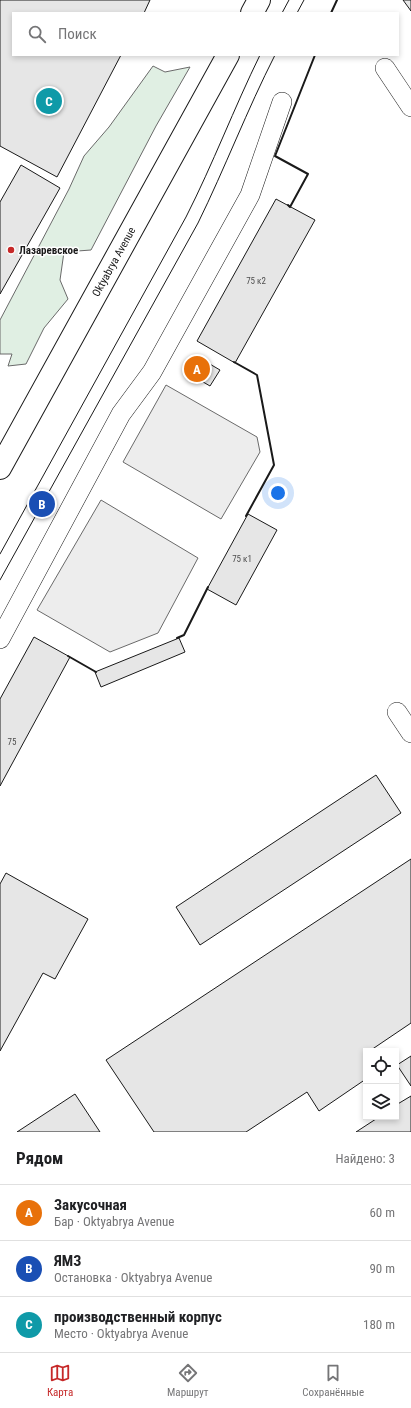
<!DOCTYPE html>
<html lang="ru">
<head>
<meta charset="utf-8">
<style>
  :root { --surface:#fff; --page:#f6f6f6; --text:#202124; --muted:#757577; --line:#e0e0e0; --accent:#c62828 }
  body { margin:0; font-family:"Roboto Condensed",sans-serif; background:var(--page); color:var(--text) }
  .controls { position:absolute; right:12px; bottom:12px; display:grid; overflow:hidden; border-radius:0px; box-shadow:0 2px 6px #0003 }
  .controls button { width:36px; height:36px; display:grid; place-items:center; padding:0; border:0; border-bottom:1px solid var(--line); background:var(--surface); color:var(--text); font:20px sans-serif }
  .you { position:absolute; left:278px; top:493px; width:14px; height:14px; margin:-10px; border:3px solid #fff; border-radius:50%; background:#1a73e8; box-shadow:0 0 0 6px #1a73e833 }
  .badge { display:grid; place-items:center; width:26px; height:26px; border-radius:50%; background:var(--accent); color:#fff; font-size:13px; font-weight:700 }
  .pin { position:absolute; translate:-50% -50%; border:2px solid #fff; box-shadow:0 1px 4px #0006 }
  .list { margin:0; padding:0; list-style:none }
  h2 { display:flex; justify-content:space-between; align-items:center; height:52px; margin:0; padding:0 16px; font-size:17px }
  h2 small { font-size:13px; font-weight:400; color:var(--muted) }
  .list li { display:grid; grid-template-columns:26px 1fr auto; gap:12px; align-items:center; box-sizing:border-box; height:56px; padding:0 16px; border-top:1px solid var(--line) }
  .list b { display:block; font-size:15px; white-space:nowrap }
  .list p { margin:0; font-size:13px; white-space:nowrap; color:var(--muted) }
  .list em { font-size:13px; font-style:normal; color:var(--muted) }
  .icon { flex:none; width:22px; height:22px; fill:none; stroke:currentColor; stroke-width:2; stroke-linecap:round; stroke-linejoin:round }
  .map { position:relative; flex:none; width:411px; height:1132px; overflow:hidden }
  .search { position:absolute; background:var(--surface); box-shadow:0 2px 6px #0003; left:12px; right:12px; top:12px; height:44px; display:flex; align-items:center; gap:10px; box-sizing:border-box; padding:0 14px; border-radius:0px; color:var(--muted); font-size:15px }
  .sheet { height:220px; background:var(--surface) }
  nav { display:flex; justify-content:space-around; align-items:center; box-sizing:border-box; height:56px; border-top:1px solid var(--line); background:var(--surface); font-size:11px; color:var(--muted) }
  nav a { display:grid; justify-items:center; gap:2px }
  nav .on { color:var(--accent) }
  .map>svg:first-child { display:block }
  .green { fill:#e0efe3; stroke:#6a6a6a }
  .parking { fill:#ededed; stroke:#6a6a6a }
  .building { fill:#e6e6e6; stroke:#1a1a1a }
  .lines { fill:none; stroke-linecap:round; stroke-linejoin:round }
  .minor-casing { stroke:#1a1a1a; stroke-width:20 }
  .major-casing { stroke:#1a1a1a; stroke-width:24 }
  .minor { stroke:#fff; stroke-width:19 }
  .major { stroke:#fff; stroke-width:22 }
  .tram { stroke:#1a1a1a; stroke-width:1 }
  .wall { stroke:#1a1a1a; stroke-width:2 }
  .poi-dot { fill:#c62828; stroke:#fff; stroke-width:1.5 }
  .labels { text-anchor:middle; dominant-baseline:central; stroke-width:3; stroke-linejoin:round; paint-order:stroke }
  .number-label { font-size:9px; fill:#4d4d4d }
  .poi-label { font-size:11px; font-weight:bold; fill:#1a1a1a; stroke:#fff; text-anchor:start }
  .street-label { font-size:11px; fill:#1a1a1a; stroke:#fff }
</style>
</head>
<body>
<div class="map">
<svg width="411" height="1132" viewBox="0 0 411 1132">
  <rect width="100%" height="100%" fill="#fff"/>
  <!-- green -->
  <path class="green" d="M 153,66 L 165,72 L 190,67 L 156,126 L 91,250 L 64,252 L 60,280 L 68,299 L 44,328 L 26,364 L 8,366 L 12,354 L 0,354 L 0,320 L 69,189 L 84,156 L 109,127 Z"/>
  <!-- parking -->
  <g class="parking">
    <path d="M 166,385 L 257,437 L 260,452 L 221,519 L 123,462 Z"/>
    <path d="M 101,500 L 198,558 L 158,633 L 110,652 L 37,610 Z"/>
  </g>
  <!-- building -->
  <g class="building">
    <path d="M 0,0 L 150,0 L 144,13 L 13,13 L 13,55 L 121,55 L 57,177 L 0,146 Z"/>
    <path d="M 403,0 L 411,0 L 411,11 Z"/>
    <path d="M 21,165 L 60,188 L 0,294 L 0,202 Z"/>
    <path d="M 276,199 L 315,220 L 235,363 L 197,341 Z"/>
    <path d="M 196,356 L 220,370 L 210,386 L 186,372 Z"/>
    <path d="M 248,514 L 277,530 L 236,605 L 207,589 Z"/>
    <path d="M 34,637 L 70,657 L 0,786 L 0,699 Z"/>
    <path d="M 179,638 L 185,652 L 101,687 L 95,672 Z"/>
    <path d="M 376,775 L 401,813 L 200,945 L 176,907 Z"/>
    <path d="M 411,859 L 411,1023 L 371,1050 L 372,1051 L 366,1051 L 366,1079 L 319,1111 L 307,1092 L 246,1132 L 154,1132 L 106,1060 Z"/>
    <path d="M 6,873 L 88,919 L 55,979 L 43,973 L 0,1051 L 0,884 Z"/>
    <path d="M 411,1056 L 411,1086 L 397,1065 Z"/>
    <path d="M 75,1094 L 100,1132 L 17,1132 Z"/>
    <path d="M 411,1096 L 411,1132 L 356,1132 L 379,1117 L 396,1117 L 396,1105 Z"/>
  </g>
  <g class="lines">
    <!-- minor casing -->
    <g class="minor-casing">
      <g id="minor">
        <path d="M 385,68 L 411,107"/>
        <path d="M 0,639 L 121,414 L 152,372 L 250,195 L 282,102"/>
        <path d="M 397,712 L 411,733"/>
      </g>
    </g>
    <!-- major casing -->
    <g class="major-casing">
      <g id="major">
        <path d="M 252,13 L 259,0"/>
        <path d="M 0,468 L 228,55"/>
      </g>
    </g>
    <!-- minor -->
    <use href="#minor" class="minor"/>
    <!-- major -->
    <use href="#major" class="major"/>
    <!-- tram -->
    <g class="tram">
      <path d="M 282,13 L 289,0"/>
      <path d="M 297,13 L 304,0"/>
      <path d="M 0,554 L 186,217 C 213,164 234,108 260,55"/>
      <path d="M 0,580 L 198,223 C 225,168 247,110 275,55"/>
    </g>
    <!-- wall -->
    <g class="wall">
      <path d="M 331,13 L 337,0"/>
      <path d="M 288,205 L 290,207 L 308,174 L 275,156 L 315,55"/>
      <path d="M 234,362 L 257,375 L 274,465 L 246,516"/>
      <path d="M 177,638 L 184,635 L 208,587"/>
      <path d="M 68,656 L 96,672"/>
    </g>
  </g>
  <!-- markers -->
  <circle class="poi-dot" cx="11" cy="250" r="4"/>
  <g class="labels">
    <!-- number labels -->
    <g class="number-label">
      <text x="256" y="281">75 к2</text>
      <text x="242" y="559">75 к1</text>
      <text x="12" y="742">75</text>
    </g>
    <!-- poi labels -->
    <g class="poi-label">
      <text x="19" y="250">Лазаревское</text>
    </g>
    <!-- street labels -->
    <g class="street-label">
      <text transform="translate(114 262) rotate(-61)">Oktyabrya Avenue</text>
    </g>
  </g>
</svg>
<div class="controls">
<button><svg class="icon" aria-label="locate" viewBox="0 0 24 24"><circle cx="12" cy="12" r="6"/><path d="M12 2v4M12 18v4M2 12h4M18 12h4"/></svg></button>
<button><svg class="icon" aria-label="layers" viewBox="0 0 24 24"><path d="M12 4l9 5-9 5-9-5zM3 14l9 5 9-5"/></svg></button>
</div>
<div class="you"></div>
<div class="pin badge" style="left:197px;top:369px;background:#e8710a">A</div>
<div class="pin badge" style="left:42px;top:504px;background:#1a4fb4">B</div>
<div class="pin badge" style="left:49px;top:101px;background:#0f9aa8">C</div>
<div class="search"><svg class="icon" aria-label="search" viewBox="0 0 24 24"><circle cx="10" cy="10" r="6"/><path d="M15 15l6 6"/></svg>Поиск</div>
</div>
<section class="sheet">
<h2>Рядом<small>Найдено: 3</small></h2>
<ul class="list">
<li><span class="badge" style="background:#e8710a">A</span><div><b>Закусочная</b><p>Бар · Oktyabrya Avenue</p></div><em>60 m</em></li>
<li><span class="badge" style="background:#1a4fb4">B</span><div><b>ЯМЗ</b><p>Остановка · Oktyabrya Avenue</p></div><em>90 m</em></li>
<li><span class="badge" style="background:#0f9aa8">C</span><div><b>производственный корпус</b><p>Место · Oktyabrya Avenue</p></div><em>180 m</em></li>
</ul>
</section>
<nav>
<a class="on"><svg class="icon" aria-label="map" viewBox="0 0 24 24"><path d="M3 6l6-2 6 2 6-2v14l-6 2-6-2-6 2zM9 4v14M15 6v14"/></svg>Карта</a>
<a><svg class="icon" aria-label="directions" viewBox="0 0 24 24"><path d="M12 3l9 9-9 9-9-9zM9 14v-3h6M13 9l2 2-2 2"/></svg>Маршрут</a>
<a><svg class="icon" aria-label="saved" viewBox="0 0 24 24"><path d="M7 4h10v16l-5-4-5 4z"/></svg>Сохранённые</a>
</nav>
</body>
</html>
